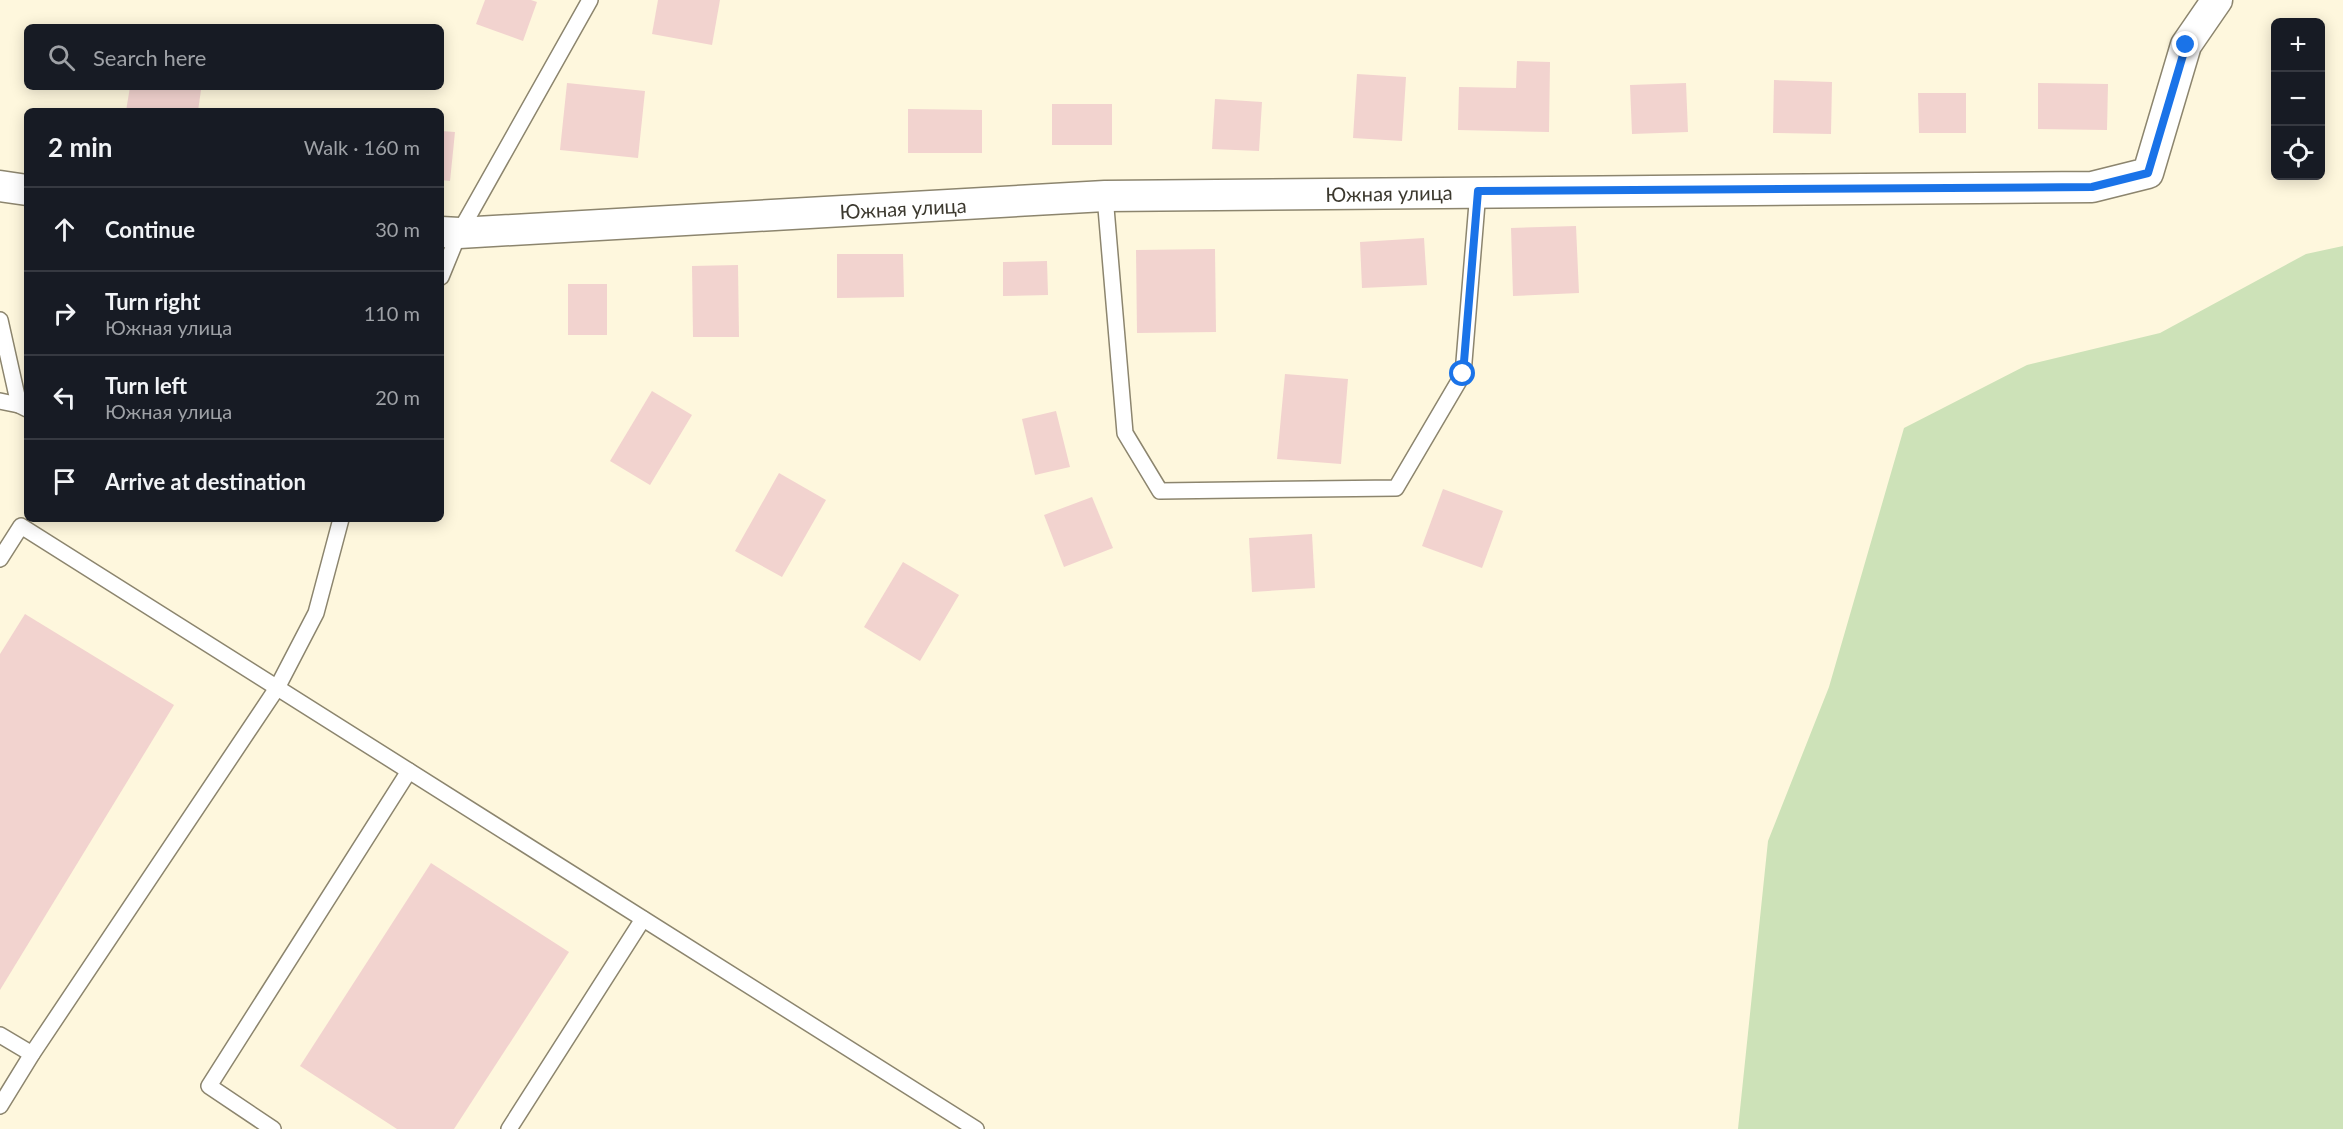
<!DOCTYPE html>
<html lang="en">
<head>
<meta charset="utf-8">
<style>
  :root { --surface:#171b24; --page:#242831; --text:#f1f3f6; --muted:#9ea1a6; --line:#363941 }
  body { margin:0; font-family:Lato,sans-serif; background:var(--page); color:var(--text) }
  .controls { position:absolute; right:18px; top:18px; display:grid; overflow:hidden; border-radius:9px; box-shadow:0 3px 15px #0003 }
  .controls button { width:54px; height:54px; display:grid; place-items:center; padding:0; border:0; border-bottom:2px solid var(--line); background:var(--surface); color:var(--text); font:30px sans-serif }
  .stop { position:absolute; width:18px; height:18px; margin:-14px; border:4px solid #1a73e8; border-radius:50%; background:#fff }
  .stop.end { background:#1a73e8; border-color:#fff; box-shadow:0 2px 6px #0008 }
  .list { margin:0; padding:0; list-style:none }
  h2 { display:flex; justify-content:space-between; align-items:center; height:78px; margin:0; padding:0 24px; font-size:26px }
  h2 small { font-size:20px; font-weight:400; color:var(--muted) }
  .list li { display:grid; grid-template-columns:39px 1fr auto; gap:18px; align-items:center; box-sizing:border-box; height:84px; padding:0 24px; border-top:2px solid var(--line) }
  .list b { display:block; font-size:22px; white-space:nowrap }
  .list p { margin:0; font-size:20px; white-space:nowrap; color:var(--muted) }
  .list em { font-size:20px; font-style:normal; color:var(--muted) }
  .icon { flex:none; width:33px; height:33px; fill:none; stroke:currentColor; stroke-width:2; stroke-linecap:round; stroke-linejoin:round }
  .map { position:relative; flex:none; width:2343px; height:1129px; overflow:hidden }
  .search { position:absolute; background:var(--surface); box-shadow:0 3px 15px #0003; left:24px; top:24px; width:420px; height:66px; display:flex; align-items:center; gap:15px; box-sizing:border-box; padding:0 21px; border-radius:9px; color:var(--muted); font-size:22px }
  .panel { position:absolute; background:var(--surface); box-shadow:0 3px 15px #0003; left:24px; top:108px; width:420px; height:414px; border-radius:9px }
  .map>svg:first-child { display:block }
  .green { fill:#cde2b8 }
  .building { fill:#f2d3cf }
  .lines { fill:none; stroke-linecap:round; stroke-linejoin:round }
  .service-casing { stroke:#8c856e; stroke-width:18 }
  .minor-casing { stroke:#8c856e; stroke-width:33 }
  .service { stroke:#fff; stroke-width:15 }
  .minor { stroke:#fff; stroke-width:30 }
  .route { stroke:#1a73e8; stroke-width:8 }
  .labels { text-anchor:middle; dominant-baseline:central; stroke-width:4.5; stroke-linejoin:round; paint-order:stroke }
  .street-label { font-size:20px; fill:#3c392f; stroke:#fff }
</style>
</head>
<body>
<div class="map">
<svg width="2343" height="1129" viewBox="0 0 2343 1129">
  <rect width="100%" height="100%" fill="#fef7dd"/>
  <!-- green -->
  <path class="green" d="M 2343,246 L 2343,1129 L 1738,1129 L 1768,841 L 1829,687 L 1904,428 L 2027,365 L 2160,333 L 2306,254 Z"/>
  <!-- building -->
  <g class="building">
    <path d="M 485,0 L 531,0 L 537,2 L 523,41 L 476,24 Z"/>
    <path d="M 658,0 L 720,0 L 712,45 L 652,34 Z"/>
    <path d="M 1517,61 L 1550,62 L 1549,132 L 1458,130 L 1459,87 L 1516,88 Z"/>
    <path d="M 1357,74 L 1406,77 L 1402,141 L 1353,138 Z"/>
    <path d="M 1774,80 L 1832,82 L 1831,134 L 1773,133 Z"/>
    <path d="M 567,83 L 645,91 L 638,158 L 560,150 Z"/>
    <path d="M 1686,83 L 1688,132 L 1632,134 L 1630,85 Z"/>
    <path d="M 2038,83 L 2108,84 L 2107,130 L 2038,129 Z"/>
    <path d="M 130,87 L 182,87 L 201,90 L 198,111 L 126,111 Z"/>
    <path d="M 1918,93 L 1966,93 L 1966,133 L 1919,133 Z"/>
    <path d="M 1215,99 L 1262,102 L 1259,151 L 1212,149 Z"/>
    <rect x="1052" y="104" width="60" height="41"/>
    <path d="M 908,109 L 982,110 L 982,153 L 908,153 Z"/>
    <path d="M 441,131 L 455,132 L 450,181 L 441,180 Z"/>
    <path d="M 1576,226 L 1579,293 L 1513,296 L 1511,228 Z"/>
    <path d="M 1424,238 L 1427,285 L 1362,288 L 1360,242 Z"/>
    <path d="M 1215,249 L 1216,332 L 1137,333 L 1136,250 Z"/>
    <path d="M 837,254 L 903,254 L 904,297 L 837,298 Z"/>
    <path d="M 1047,261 L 1048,295 L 1003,296 L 1003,262 Z"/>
    <path d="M 738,265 L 739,337 L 693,337 L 692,266 Z"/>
    <rect x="568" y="284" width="39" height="51"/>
    <path d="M 1285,374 L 1348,379 L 1341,464 L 1277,459 Z"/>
    <path d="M 652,391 L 692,415 L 650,485 L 610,461 Z"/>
    <path d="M 1056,411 L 1070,467 L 1035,475 L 1022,419 Z"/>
    <path d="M 779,473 L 826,500 L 782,577 L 735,551 Z"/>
    <path d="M 1443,489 L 1503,511 L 1482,568 L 1422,546 Z"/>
    <path d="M 1092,497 L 1113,548 L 1064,567 L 1044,515 Z"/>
    <path d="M 1312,534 L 1315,588 L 1252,592 L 1249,538 Z"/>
    <path d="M 903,562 L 959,595 L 920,661 L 864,627 Z"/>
    <path d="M 25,614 L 174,705 L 0,990 L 0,654 Z"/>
    <path d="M 431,863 L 569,952 L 454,1129 L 397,1129 L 300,1066 Z"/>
  </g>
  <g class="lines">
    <!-- service casing -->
    <g class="service-casing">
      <g id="service">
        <path d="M 1105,196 L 1125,433 L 1160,491 L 1396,488 L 1463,374 L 1478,191"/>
        <path d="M 441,277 L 459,233 L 590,0"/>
        <path d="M 0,320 L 19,405 L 27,409"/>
        <path d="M 0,401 L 19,405"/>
        <path d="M 0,559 L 21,526 L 976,1129"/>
        <path d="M 0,1035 L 32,1054"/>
        <path d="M 0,1106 L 32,1054 L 277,688 L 316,613 L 341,519"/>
        <path d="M 273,1129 L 209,1086 L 409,771"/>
        <path d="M 509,1129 L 643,919"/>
      </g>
    </g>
    <!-- minor casing -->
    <g class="minor-casing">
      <g id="minor">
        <path d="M 0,186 L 27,190"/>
        <path d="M 441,232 L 459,233 L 1105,196 L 2092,187 L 2148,173 L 2186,45 L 2217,0"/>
      </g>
    </g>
    <!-- service -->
    <use href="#service" class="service"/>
    <!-- minor -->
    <use href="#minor" class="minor"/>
  </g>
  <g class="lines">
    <!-- route -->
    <path class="route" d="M 1463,374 L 1478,191 L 2092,187 L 2148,173 L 2186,45"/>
  </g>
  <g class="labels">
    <!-- street labels -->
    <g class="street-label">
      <text transform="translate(1389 193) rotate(-1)">Южная улица</text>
      <text transform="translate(903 208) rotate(-3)">Южная улица</text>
    </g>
  </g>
</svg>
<div class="controls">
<button>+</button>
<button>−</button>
<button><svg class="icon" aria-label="locate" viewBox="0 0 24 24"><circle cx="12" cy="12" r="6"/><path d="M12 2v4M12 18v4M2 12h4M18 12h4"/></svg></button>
</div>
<div class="stop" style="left:1463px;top:374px"></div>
<div class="stop end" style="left:2186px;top:45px"></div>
<div class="search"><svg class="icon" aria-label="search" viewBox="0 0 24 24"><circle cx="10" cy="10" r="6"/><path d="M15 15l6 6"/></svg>Search here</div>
<section class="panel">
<h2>2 min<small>Walk · 160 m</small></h2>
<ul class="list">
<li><svg class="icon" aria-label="ahead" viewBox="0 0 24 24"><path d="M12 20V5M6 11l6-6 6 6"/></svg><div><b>Continue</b></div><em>30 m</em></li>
<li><svg class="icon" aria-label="right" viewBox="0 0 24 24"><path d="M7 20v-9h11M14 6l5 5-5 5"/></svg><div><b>Turn right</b><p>Южная улица</p></div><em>110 m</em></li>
<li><svg class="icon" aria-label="left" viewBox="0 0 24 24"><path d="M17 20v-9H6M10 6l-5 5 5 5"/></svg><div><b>Turn left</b><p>Южная улица</p></div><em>20 m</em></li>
<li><svg class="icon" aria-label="arrive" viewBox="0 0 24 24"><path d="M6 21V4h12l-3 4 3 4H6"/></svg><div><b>Arrive at destination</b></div></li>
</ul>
</section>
</div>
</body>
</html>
